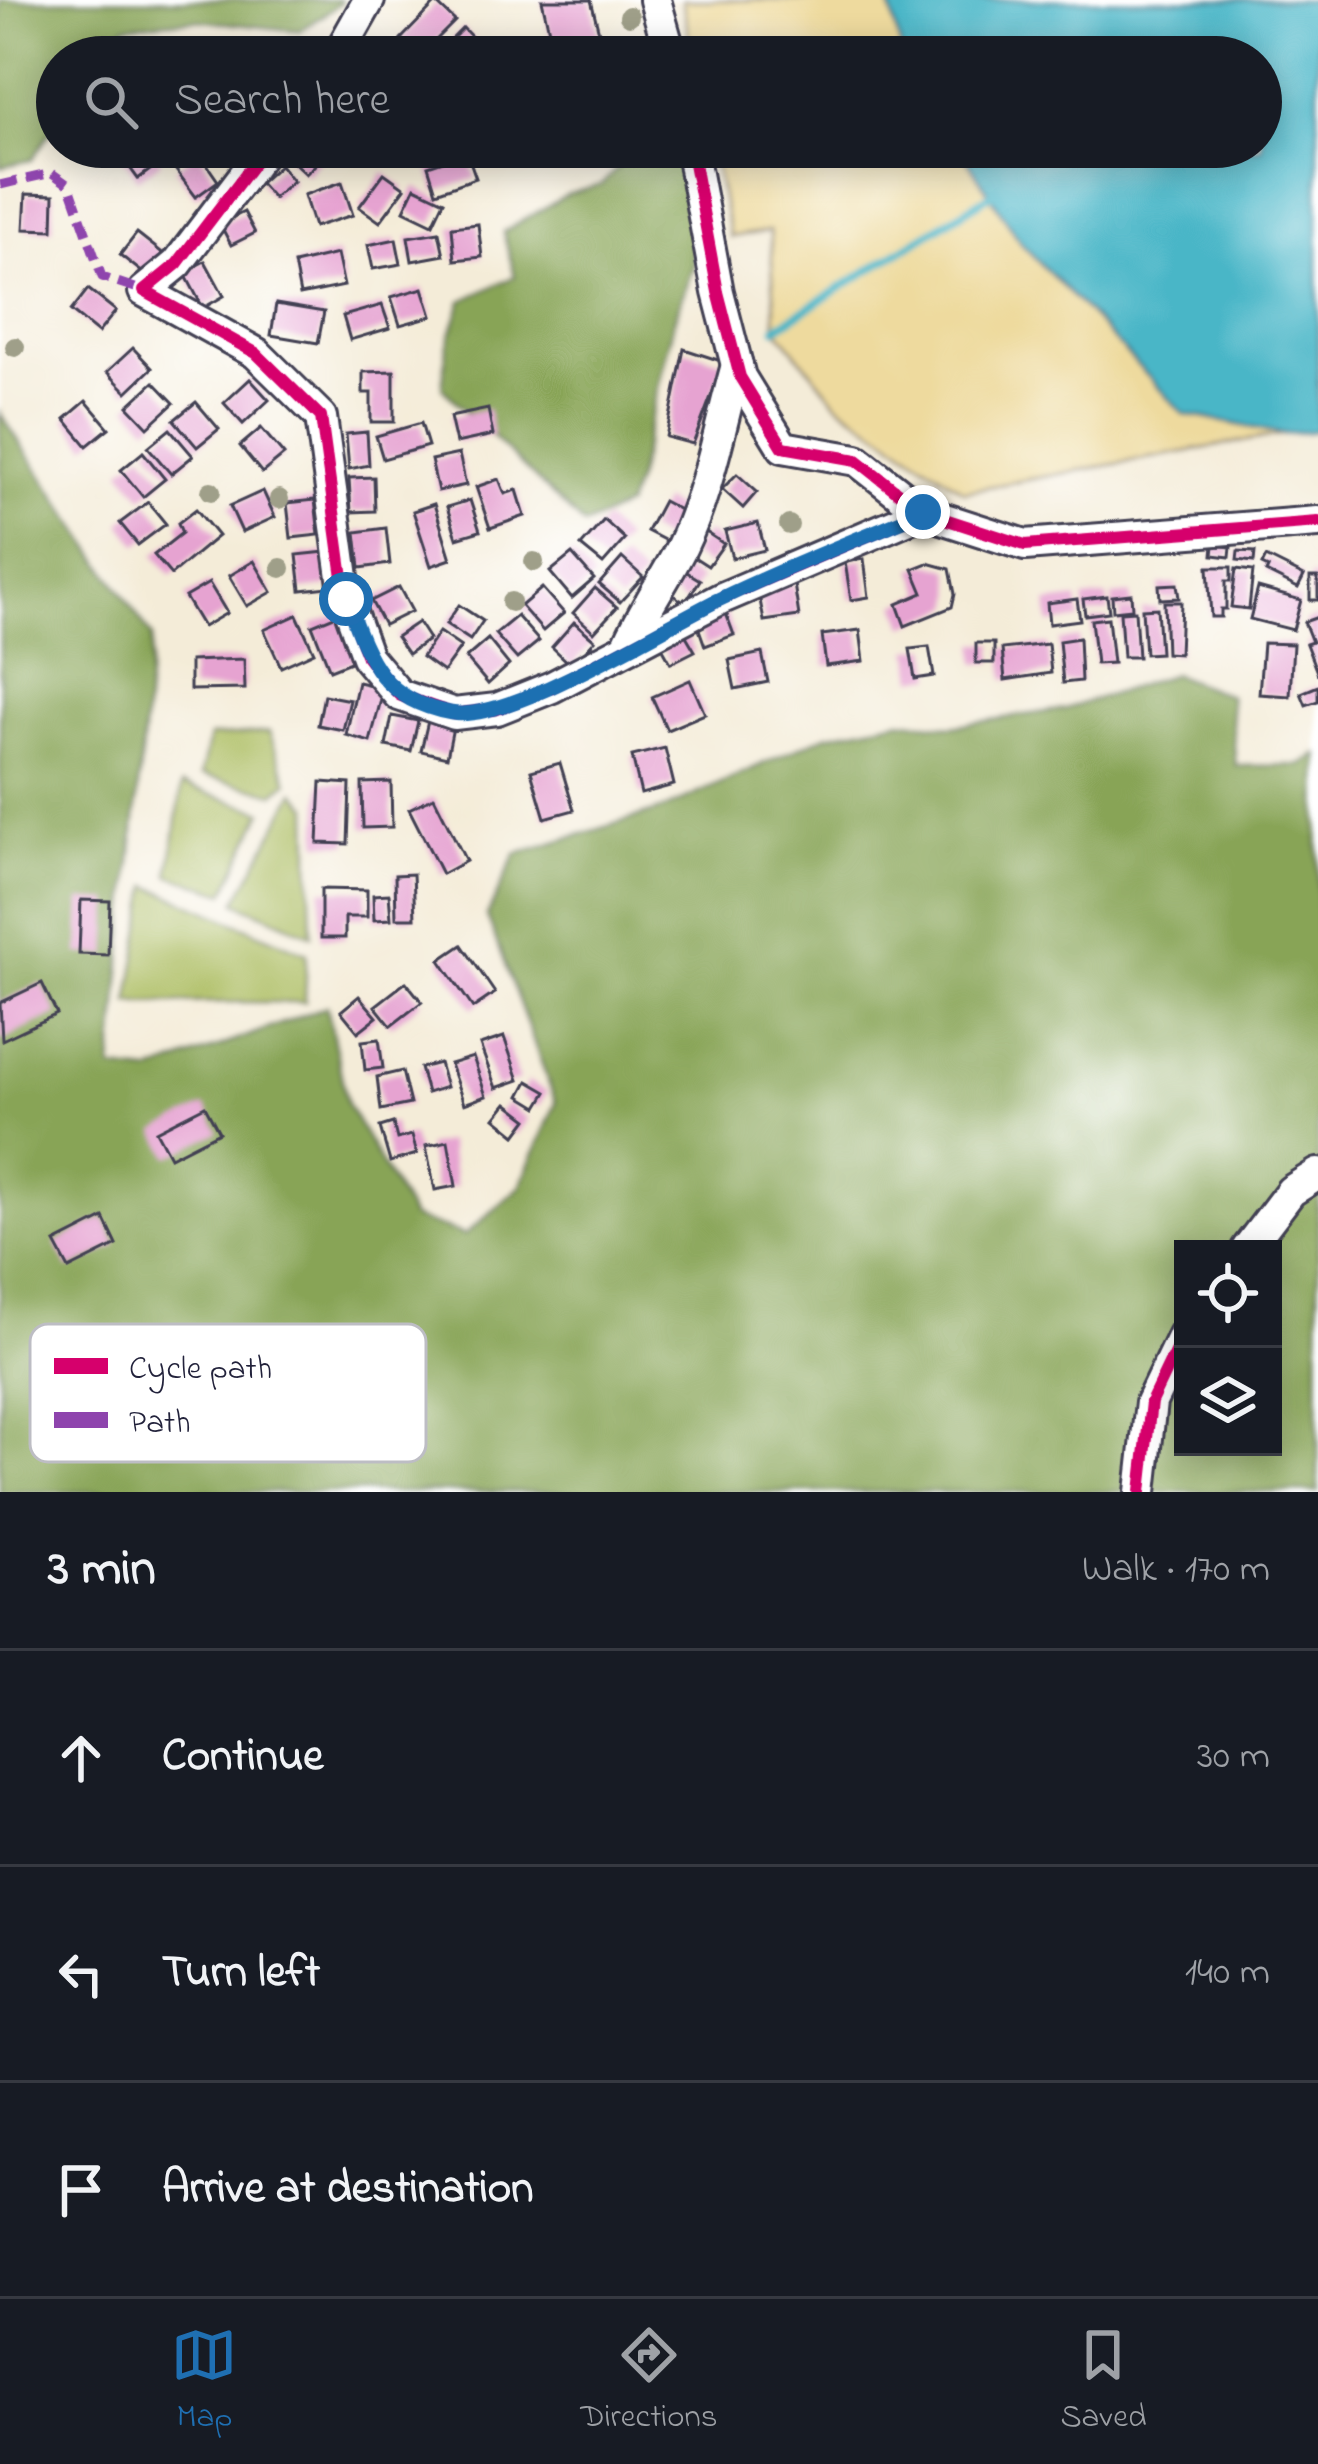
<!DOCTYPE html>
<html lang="en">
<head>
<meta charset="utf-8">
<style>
  :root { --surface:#171b24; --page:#20242c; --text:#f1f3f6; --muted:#9ea1a6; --line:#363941; --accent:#1f6fb2 }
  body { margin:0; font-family:"Indie Flower",sans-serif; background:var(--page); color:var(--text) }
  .controls { position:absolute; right:36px; bottom:36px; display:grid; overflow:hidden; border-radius:0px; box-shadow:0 6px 30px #0003 }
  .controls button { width:108px; height:108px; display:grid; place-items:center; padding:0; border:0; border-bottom:3px solid var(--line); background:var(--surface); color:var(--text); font:60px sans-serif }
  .stop { position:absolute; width:36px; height:36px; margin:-27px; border:9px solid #1f6fb2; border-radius:50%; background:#fff }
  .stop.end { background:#1f6fb2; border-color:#fff; box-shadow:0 3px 12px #0008 }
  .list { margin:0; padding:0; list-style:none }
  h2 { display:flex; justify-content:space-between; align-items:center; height:156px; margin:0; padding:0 48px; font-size:51px }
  h2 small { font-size:39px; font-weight:400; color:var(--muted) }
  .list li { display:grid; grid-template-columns:78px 1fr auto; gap:36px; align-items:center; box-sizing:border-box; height:216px; padding:0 48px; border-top:3px solid var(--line) }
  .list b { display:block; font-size:45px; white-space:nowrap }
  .list em { font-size:39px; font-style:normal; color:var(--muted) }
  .icon { flex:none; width:66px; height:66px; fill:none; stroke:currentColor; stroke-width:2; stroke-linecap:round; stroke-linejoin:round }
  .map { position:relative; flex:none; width:1318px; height:1492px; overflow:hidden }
  .search { position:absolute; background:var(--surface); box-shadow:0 6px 30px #0003; left:36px; right:36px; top:36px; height:132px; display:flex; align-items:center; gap:30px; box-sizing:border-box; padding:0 42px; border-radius:66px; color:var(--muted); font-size:45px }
  .sheet { height:804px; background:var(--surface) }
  nav { display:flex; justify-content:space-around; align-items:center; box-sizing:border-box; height:168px; border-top:3px solid var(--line); background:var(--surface); font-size:33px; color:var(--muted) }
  nav a { display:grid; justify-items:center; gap:6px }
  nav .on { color:var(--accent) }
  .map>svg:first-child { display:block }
  .green { fill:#abbc5f; stroke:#666f4d; stroke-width:3 }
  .forest { fill:#88a456; stroke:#556348; stroke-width:3; fill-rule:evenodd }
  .sand { fill:#eeda9e; stroke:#887e6c; stroke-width:3 }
  .water { fill:#4ab6c7; stroke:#366c81; stroke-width:3 }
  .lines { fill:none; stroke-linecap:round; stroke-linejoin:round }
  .stream { stroke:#4ab6c7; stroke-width:8 }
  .building { fill:#e6a3d1 }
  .minor-casing { stroke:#424053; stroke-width:36 }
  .minor { stroke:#fff; stroke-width:30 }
  .quiet { stroke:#8e44ad; stroke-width:9; stroke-dasharray:18 9; stroke-linecap:butt }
  .cycleway-casing { stroke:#fff; stroke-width:20 }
  .cycleway { stroke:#d6006c; stroke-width:12 }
  .tree { fill:#9f9f89 }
  .route { stroke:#1f6fb2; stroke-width:15 }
  .key { fill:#fff; stroke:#bdbdc4; stroke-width:3 }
  .key-label { font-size:33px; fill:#22223b }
</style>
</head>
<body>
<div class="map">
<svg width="1318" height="1492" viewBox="0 0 1318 1492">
  <rect width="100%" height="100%" fill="#fff"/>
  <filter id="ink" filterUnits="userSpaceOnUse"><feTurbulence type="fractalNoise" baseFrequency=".00833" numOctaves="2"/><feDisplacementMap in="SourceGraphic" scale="24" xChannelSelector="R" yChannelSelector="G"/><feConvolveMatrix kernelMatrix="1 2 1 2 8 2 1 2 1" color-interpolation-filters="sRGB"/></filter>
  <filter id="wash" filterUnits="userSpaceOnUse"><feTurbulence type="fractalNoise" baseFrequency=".004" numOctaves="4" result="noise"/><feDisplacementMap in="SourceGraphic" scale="48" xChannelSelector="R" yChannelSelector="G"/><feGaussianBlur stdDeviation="2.7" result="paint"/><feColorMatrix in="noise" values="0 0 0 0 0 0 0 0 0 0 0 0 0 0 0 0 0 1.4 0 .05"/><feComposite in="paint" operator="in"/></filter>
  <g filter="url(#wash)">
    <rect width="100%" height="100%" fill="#f4ecd8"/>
    <!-- green -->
    <g class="green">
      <path d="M 269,732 L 288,782 L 274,793 L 201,775 L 209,737 Z"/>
      <path d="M 182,785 L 263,811 L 225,893 L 169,875 Z"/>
      <path d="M 295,792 L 309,806 L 312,935 L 236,902 Z"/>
      <path d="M 149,886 L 307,953 L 305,1002 L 129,1003 Z"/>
    </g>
    <!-- forest -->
    <g class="forest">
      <path d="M 0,0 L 340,0 L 341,3 L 300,31 L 194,20 L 125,26 L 101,57 L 57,57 L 57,121 L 32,160 L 0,167 Z"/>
      <path d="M 638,147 L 681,147 L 694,264 L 674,321 L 636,480 L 626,506 L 584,526 L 442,388 L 447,346 L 462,301 L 515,276 L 503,232 L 569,194 L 601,185 Z"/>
      <path d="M 0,413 L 152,637 L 112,1069 L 150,1073 L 327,1006 L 347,1104 L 412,1218 L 465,1235 L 520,1187 L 556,1103 L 487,916 L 516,854 L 664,809 L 826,735 L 899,720 L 951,726 L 1065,709 L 1173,674 L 1230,696 L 1236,766 L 1302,765 L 1318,754 L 1318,1492 L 0,1492 ZM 1183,1249 L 1273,1249 L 1273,1447 L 1183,1447 Z"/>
    </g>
    <!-- sand -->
    <g class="sand">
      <path d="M 682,0 L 889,0 L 903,57 L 693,57 Z"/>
      <path d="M 711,147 L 959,147 L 1022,244 L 1184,414 L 1285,434 L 964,491 L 837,403 L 776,328 L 770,231 L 730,237 Z"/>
    </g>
    <!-- water -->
    <path class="water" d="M 889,0 L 1318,0 L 1318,431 L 1285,434 L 1184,414 L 1022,244 L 959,147 L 1261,147 L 1261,57 L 903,57 Z"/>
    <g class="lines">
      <!-- stream -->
      <path class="stream" d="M 776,328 L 990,195"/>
    </g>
    <g id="blocks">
      <!-- building -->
      <g class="building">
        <path d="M 542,0 L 591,0 L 605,57 L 555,57 Z"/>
        <path d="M 436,3 L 455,21 L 419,57 L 401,39 Z"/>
        <path d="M 463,28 L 484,50 L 477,57 L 434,57 Z"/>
        <path d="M 122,147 L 150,147 L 161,162 L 138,179 L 117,150 Z"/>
        <path d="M 296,147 L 333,147 L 306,174 L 287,156 Z"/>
        <path d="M 198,152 L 218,181 L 196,197 L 175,169 Z"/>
        <path d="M 467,153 L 476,178 L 436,192 L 428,166 Z"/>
        <path d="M 280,165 L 293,181 L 273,198 L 260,183 Z"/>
        <path d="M 384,173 L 405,188 L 380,222 L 359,207 Z"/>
        <path d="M 342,182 L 353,215 L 314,227 L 304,195 Z"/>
        <path d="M 415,187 L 444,201 L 433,224 L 404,210 Z"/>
        <path d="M 26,194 L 54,195 L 53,230 L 24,229 Z"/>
        <path d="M 244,212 L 255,233 L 231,245 L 220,224 Z"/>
        <path d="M 478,224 L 482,257 L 455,260 L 452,227 Z"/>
        <path d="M 439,232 L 444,255 L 412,261 L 408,237 Z"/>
        <path d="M 137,233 L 165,255 L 148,277 L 120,255 Z"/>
        <path d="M 396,239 L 401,264 L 373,269 L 368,245 Z"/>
        <path d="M 337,254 L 344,286 L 300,295 L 294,264 Z"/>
        <path d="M 205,261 L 224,296 L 203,308 L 184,272 Z"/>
        <path d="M 423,288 L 432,316 L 400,325 L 391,297 Z"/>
        <path d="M 88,289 L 116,311 L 98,333 L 71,311 Z"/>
        <path d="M 276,304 L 324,312 L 318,343 L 271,335 Z"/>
        <path d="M 382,305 L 390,328 L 350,340 L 343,316 Z"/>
        <path d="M 133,348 L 152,368 L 127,392 L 107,372 Z"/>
        <path d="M 684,349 L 724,362 L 693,444 L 666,437 Z"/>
        <path d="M 394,371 L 394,422 L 371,422 L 371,393 L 363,393 L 363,372 Z"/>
        <path d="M 250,379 L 269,400 L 243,424 L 224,403 Z"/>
        <path d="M 154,382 L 174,403 L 148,427 L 128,406 Z"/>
        <path d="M 86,401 L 109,428 L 87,446 L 65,419 Z"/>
        <path d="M 196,402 L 219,429 L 197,447 L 174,420 Z"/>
        <path d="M 488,409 L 493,435 L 456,443 L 450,417 Z"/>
        <path d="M 421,423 L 428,446 L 383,459 L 376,436 Z"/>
        <path d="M 261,428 L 284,455 L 262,473 L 240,446 Z"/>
        <path d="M 170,429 L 193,456 L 171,474 L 148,447 Z"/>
        <path d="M 367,432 L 369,465 L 349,469 L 346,434 Z"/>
        <path d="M 143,452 L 165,479 L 143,497 L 121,470 Z"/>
        <path d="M 459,454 L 466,485 L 438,491 L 431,460 Z"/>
        <path d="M 737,474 L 757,492 L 743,508 L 722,489 Z"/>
        <path d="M 374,477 L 375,511 L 351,512 L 349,478 Z"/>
        <path d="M 499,479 L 505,494 L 517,490 L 525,516 L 490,528 L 476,487 Z"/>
        <path d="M 263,491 L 275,517 L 242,532 L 230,506 Z"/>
        <path d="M 315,500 L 319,535 L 291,538 L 287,503 Z"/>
        <path d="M 470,500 L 480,531 L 457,538 L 447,507 Z"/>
        <path d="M 663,501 L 687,514 L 672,544 L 647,531 Z"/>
        <path d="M 148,502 L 166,524 L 138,545 L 120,523 Z"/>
        <path d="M 434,504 L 451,559 L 431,566 L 413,511 Z"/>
        <path d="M 196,509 L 218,536 L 171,575 L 154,555 L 182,533 L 178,523 Z"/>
        <path d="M 604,520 L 625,539 L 603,564 L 581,546 Z"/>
        <path d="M 758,523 L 765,550 L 732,558 L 725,531 Z"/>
        <path d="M 386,528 L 390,564 L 360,568 L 356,532 Z"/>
        <path d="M 706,532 L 724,544 L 708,566 L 691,555 Z"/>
        <path d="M 1214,545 L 1231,547 L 1230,557 L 1213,555 Z"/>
        <path d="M 1238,551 L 1255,552 L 1254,562 L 1237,560 Z"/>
        <path d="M 326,552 L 329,587 L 301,590 L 297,555 Z"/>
        <path d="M 572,554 L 594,579 L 572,598 L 550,572 Z"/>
        <path d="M 1266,557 L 1304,576 L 1298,588 L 1266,572 L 1268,568 L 1262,565 Z"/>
        <path d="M 622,558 L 643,577 L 620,602 L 599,584 Z"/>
        <path d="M 864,559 L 869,597 L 851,600 L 845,562 Z"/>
        <path d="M 254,561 L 272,592 L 247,606 L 229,576 Z"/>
        <path d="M 928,563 L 950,569 L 955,594 L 952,607 L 905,626 L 897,604 L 923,593 L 913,569 Z"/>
        <path d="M 1208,567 L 1231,567 L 1231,581 L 1226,581 L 1226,609 L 1221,609 L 1221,617 L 1211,617 Z"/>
        <path d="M 682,569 L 700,580 L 685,603 L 667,591 Z"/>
        <path d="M 1236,569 L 1253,571 L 1249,609 L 1231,607 Z"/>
        <rect x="1310" y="577" width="8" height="23"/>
        <path d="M 209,583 L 227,613 L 203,627 L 185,597 Z"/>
        <path d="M 794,584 L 799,616 L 764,621 L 758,590 Z"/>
        <path d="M 1177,584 L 1179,598 L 1160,599 L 1159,585 Z"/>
        <path d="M 399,587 L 412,611 L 384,625 L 371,601 Z"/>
        <path d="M 542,588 L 564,613 L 543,631 L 521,606 Z"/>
        <path d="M 595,588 L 617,607 L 594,632 L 573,613 Z"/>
        <path d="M 1258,588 L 1301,600 L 1293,630 L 1250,619 Z"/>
        <path d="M 1131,594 L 1132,609 L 1113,611 L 1112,596 Z"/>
        <path d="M 1107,596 L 1109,612 L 1085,615 L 1083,599 Z"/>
        <path d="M 1077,599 L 1080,620 L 1049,624 L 1047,603 Z"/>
        <path d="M 1164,602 L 1181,602 L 1179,654 L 1166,653 Z"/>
        <path d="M 459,605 L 483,621 L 470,640 L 446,624 Z"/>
        <path d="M 724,608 L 734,635 L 705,646 L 695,618 Z"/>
        <path d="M 1157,608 L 1160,653 L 1145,654 L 1142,609 Z"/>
        <path d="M 1135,611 L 1138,657 L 1123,657 L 1120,612 Z"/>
        <path d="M 339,614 L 358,659 L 330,670 L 312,625 Z"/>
        <path d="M 297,615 L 314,652 L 281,667 L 264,630 Z"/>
        <path d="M 517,616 L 539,641 L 517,659 L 495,634 Z"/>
        <path d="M 1318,617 L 1318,675 L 1306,644 L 1312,642 L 1304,622 Z"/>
        <path d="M 1108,618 L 1113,663 L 1096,664 L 1091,620 Z"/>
        <path d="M 418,622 L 429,639 L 408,654 L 396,637 Z"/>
        <path d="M 574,622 L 595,640 L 572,666 L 552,647 Z"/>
        <path d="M 860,630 L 864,661 L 826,666 L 822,635 Z"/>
        <path d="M 439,632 L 461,647 L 443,672 L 422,657 Z"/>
        <path d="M 685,634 L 695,651 L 671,663 L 662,647 Z"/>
        <path d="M 1079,638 L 1081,681 L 1063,683 L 1059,641 Z"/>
        <path d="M 488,639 L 509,665 L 488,684 L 466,658 Z"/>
        <rect x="976" y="643" width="18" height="20"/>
        <path d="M 1263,643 L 1293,644 L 1290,696 L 1259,694 Z"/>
        <path d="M 1048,644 L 1051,673 L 1005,680 L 1002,649 Z"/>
        <path d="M 929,647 L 934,676 L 915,679 L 910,649 Z"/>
        <path d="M 762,653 L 768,682 L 735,689 L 729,660 Z"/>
        <path d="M 244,659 L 245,689 L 190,690 L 190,661 Z"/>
        <path d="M 690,680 L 705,714 L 667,730 L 652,697 Z"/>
        <path d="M 358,682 L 384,688 L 370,742 L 346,735 Z"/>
        <path d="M 1318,686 L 1318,701 L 1306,705 L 1301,693 Z"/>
        <path d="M 324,695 L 350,700 L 343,730 L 318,725 Z"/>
        <path d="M 392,716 L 418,721 L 411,751 L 386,746 Z"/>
        <path d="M 428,721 L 453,727 L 447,757 L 421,751 Z"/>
        <path d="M 665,748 L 674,785 L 641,794 L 632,756 Z"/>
        <path d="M 560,763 L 574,810 L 545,818 L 531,771 Z"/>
        <path d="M 321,782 L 350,784 L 348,844 L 318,843 Z"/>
        <path d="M 391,782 L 392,827 L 363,828 L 362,783 Z"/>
        <path d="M 434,797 L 466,861 L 442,874 L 409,809 Z"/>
        <path d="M 413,874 L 415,918 L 396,918 L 395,875 Z"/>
        <path d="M 321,889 L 367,890 L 367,917 L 345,917 L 345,938 L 321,938 Z"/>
        <path d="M 389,894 L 391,919 L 374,920 L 373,895 Z"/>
        <path d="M 81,900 L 110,901 L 108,955 L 79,954 Z"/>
        <path d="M 462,945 L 495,993 L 473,1008 L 440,960 Z"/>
        <path d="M 406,982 L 422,1002 L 391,1026 L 375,1006 Z"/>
        <path d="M 42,983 L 57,1014 L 2,1040 L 0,1003 Z"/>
        <path d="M 359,996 L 377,1017 L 358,1032 L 341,1011 Z"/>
        <path d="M 504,1037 L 519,1080 L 496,1088 L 480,1045 Z"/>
        <path d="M 379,1039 L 383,1068 L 365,1070 L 362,1041 Z"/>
        <path d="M 473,1057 L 486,1096 L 464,1104 L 450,1064 Z"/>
        <path d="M 439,1063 L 446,1087 L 427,1093 L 420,1068 Z"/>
        <path d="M 402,1071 L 410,1104 L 381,1110 L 377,1077 Z"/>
        <path d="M 528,1081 L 547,1092 L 538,1107 L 520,1096 Z"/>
        <path d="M 507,1103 L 528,1119 L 516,1135 L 495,1118 Z"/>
        <path d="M 205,1106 L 219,1132 L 170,1157 L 156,1131 Z"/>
        <path d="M 393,1123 L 397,1139 L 412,1135 L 417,1154 L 390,1162 L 380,1127 Z"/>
        <path d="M 448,1141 L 456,1186 L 435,1190 L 426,1146 Z"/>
        <path d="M 104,1218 L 117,1245 L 69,1269 L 55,1243 Z"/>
      </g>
    </g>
  </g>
  <g filter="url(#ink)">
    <use href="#blocks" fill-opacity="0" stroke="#424053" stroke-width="3"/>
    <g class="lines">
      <!-- minor casing -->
      <g class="minor-casing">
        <g id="minor">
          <path d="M 655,0 L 671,57"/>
          <path d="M 337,57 L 369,0"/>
          <path d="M 266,147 L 177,264 L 144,291 L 256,353 L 321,417 L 346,599 L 367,657 L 399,695 L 454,714 L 497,709 L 552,687 L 722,598 L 923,512"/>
          <path d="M 691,147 L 718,292 L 740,377 L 783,447 L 857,460 L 923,512 L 1025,545 L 1318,522"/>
          <path d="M 628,645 C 643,610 665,580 682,546 C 709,490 720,425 737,365"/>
          <path d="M 1247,1249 L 1291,1191 L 1318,1174"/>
          <path d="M 1141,1492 L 1151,1402 L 1183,1335"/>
        </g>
      </g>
      <!-- minor -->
      <use href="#minor" class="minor"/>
      <!-- quiet -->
      <path class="quiet" d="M 0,185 L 52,173 L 70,186 L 102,277 L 144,291"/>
      <!-- cycleway casing -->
      <g class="cycleway-casing">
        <g id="cycleway">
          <path d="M 266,147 L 177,264 L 144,291 L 256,353 L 321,417 L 346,599 L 367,657 L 399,695 L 454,714 L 497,709 L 552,687 L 722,598 L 923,512"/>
          <path d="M 691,147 L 718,292 L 740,377 L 783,447 L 857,460 L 923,512 L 1025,545 L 1318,522"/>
          <path d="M 1141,1492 L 1151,1402 L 1183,1335"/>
        </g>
      </g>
      <!-- cycleway -->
      <use href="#cycleway" class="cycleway"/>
    </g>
    <!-- trees -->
    <g class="tree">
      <circle cx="629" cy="16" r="10"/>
      <circle cx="15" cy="347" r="10"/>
      <circle cx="211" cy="491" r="10"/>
      <circle cx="279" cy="499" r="10"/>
      <circle cx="789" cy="525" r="10"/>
      <circle cx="534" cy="562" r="10"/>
      <circle cx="281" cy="568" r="10"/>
      <circle cx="511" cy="602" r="10"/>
    </g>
  </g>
  <g class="lines" filter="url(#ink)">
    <!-- route -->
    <path class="route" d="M 346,599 C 368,659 381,700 451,713 C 508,724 662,627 720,599 C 786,567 855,540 923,512"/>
  </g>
  <!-- legend -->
  <rect x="30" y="1324" width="396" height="138" rx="18" class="key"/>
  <rect x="54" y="1358" width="54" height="16" fill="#d6006c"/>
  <rect x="54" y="1412" width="54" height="16" fill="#8e44ad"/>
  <g class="key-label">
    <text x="129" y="1378">Cycle path</text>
    <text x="129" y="1432">Path</text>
  </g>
</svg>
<div class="controls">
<button><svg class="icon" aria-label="locate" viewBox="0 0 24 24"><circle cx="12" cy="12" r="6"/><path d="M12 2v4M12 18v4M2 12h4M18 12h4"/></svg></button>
<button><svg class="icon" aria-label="layers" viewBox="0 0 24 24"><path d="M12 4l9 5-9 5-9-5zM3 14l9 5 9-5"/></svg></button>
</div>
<div class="stop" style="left:346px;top:599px"></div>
<div class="stop end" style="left:923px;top:512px"></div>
<div class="search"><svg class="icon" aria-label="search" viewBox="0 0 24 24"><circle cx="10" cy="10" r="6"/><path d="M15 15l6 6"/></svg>Search here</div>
</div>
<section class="sheet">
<h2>3 min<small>Walk · 170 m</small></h2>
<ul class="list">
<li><svg class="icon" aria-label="ahead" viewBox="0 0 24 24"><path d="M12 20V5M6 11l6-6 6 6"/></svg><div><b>Continue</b></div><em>30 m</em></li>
<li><svg class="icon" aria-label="left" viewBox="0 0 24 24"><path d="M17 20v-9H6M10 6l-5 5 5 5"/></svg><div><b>Turn left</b></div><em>140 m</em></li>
<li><svg class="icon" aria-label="arrive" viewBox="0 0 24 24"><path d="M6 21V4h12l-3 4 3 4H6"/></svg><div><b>Arrive at destination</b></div></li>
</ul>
</section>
<nav>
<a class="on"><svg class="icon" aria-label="map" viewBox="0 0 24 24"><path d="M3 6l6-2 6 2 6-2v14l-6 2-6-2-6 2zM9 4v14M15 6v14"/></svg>Map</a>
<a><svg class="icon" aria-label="directions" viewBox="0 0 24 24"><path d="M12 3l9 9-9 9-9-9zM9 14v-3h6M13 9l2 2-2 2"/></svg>Directions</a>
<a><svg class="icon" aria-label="saved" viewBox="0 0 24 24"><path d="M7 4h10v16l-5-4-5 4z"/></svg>Saved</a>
</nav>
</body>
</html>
